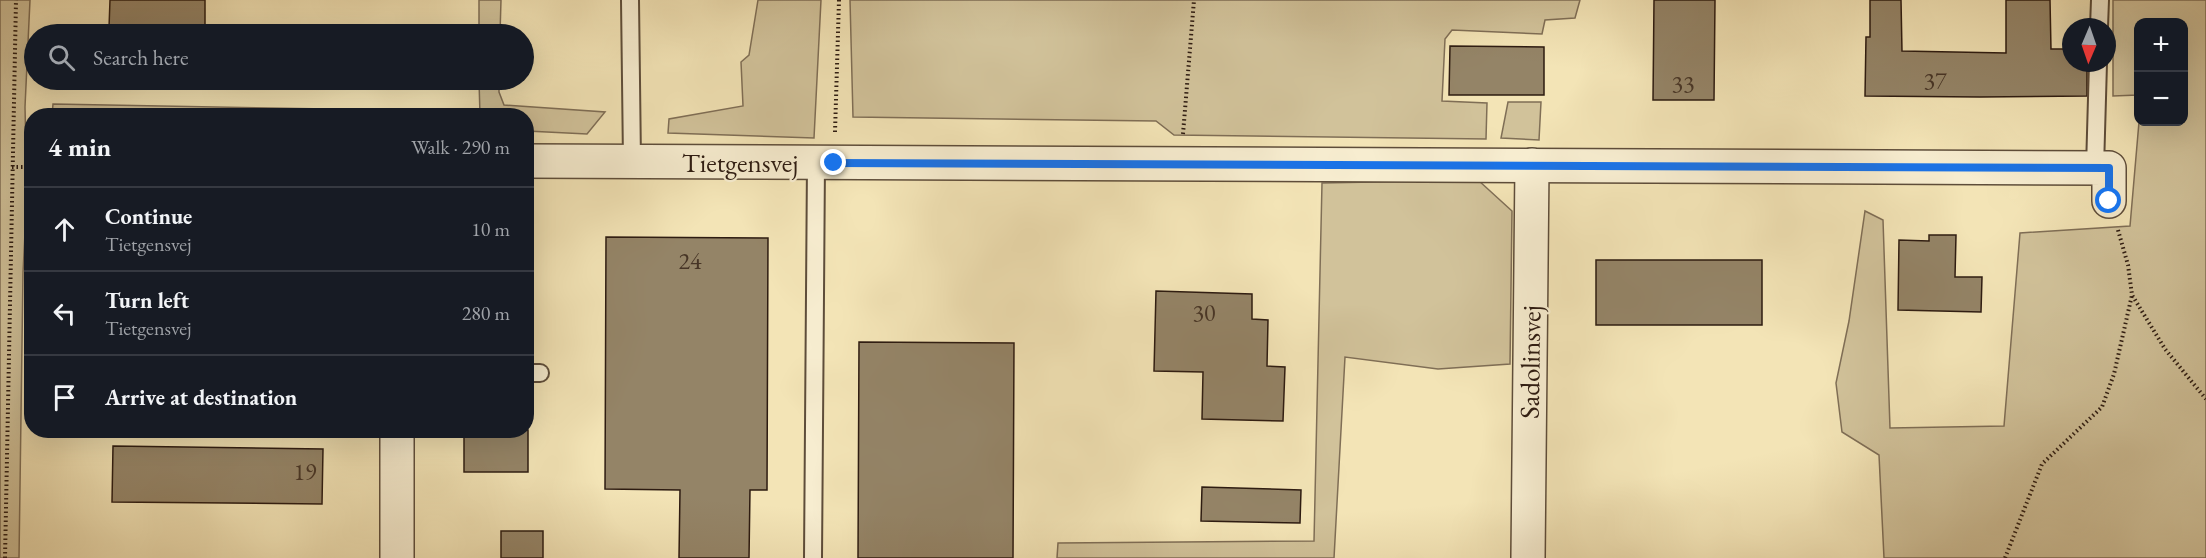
<!DOCTYPE html>
<html lang="en">
<head>
<meta charset="utf-8">
<style>
  :root { --surface:#171b24; --page:#20242c; --text:#f1f3f6; --muted:#9ea1a6; --line:#363941 }
  body { margin:0; font-family:"EB Garamond",serif; background:var(--page); color:var(--text) }
  .controls { position:absolute; right:18px; top:18px; display:grid; overflow:hidden; border-radius:12px; box-shadow:0 6px 24px #0002 }
  .controls button { width:54px; height:54px; display:grid; place-items:center; padding:0; border:0; border-bottom:2px solid var(--line); background:var(--surface); color:var(--text); font:30px sans-serif }
  .compass { position:absolute; left:2062px; top:18px; width:54px; height:54px; border-radius:50%; background:var(--surface); box-shadow:0 6px 24px #0002; rotate:182deg }
  .stop { position:absolute; width:18px; height:18px; margin:-14px; border:4px solid #1a73e8; border-radius:50%; background:#fff }
  .stop.end { background:#1a73e8; border-color:#fff; box-shadow:0 2px 6px #0008 }
  .list { margin:0; padding:0; list-style:none }
  h2 { display:flex; justify-content:space-between; align-items:center; height:78px; margin:0; padding:0 24px; font-size:26px }
  h2 small { font-size:20px; font-weight:400; color:var(--muted) }
  .list li { display:grid; grid-template-columns:39px 1fr auto; gap:18px; align-items:center; box-sizing:border-box; height:84px; padding:0 24px; border-top:2px solid var(--line) }
  .list b { display:block; font-size:22px; white-space:nowrap }
  .list p { margin:0; font-size:20px; white-space:nowrap; color:var(--muted) }
  .list em { font-size:20px; font-style:normal; color:var(--muted) }
  .icon { flex:none; width:33px; height:33px; fill:none; stroke:currentColor; stroke-width:2; stroke-linecap:round; stroke-linejoin:round }
  .map { position:relative; flex:none; width:2206px; height:558px; overflow:hidden }
  .search { position:absolute; background:var(--surface); box-shadow:0 6px 24px #0002; left:24px; top:24px; width:510px; height:66px; display:flex; align-items:center; gap:15px; box-sizing:border-box; padding:0 21px; border-radius:33px; color:var(--muted); font-size:22px }
  .panel { position:absolute; background:var(--surface); box-shadow:0 6px 24px #0002; left:24px; top:108px; width:510px; height:330px; border-radius:24px }
  .map>svg:first-child { display:block }
  .green { fill:#d1c29a; stroke:#7f6e56; stroke-width:1.5 }
  .building { fill:#948467; stroke:#2d1b11; stroke-width:1.5 }
  .lines { fill:none; stroke-linecap:round; stroke-linejoin:round }
  .service-casing { stroke:#5e4d3a; stroke-width:20 }
  .minor-casing { stroke:#5e4d3a; stroke-width:36 }
  .path { stroke:#2d1b11; stroke-width:4; stroke-dasharray:1.5 3; stroke-linecap:butt }
  .service { stroke:#f7edd0; stroke-width:16 }
  .minor { stroke:#f7edd0; stroke-width:33 }
  .route { stroke:#1a73e8; stroke-width:8 }
  .labels { text-anchor:middle; dominant-baseline:central; stroke-width:4.5; stroke-linejoin:round; paint-order:stroke }
  .number-label { font-size:24px; fill:#473526 }
  .street-label { font-size:27px; fill:#2d1b11; stroke:#f7edd0 }
</style>
</head>
<body>
<div class="map">
<svg width="2206" height="558" viewBox="0 0 2206 558">
  <rect width="100%" height="100%" fill="#f3e4b6"/>
  <filter id="stains"><feTurbulence type="fractalNoise" baseFrequency=".00333" numOctaves="4"/><feColorMatrix values="0 0 0 0 .2 0 0 0 0 .09 0 0 0 0 .02 0 0 0 .5 -.17"/></filter>
  <radialGradient id="worn" r=".72"><stop offset=".6" stop-color="#630" stop-opacity="0"/><stop offset="1" stop-color="#630" stop-opacity=".3"/></radialGradient>
  <!-- green -->
  <g class="green">
    <path d="M 0,0 L 30,0 L 25,107 L 27,193 L 23,273 L 19,558 L 0,558 Z"/>
    <path d="M 479,0 L 501,0 L 500,34 L 479,34 Z"/>
    <path d="M 758,0 L 821,0 L 814,138 L 668,133 L 669,119 L 743,106 L 741,62 L 749,55 Z"/>
    <path d="M 850,0 L 1580,0 L 1575,18 L 1545,20 L 1542,34 L 1452,30 L 1445,39 L 1442,101 L 1487,103 L 1486,139 L 1174,135 L 1156,121 L 853,117 Z"/>
    <path d="M 2113,0 L 2206,0 L 2206,558 L 1884,558 L 1879,455 L 1842,432 L 1836,383 L 1849,321 L 1865,211 L 1883,220 L 1890,428 L 2004,426 L 2020,233 L 2130,226 L 2139,122 L 2184,122 L 2184,22 L 2138,22 L 2138,95 L 2113,96 Z"/>
    <path d="M 479,80 L 499,80 L 499,92 L 504,105 L 605,112 L 587,134 L 527,131 L 526,116 L 480,115 Z"/>
    <path d="M 1508,102 L 1541,102 L 1539,140 L 1501,138 Z"/>
    <path d="M 53,104 L 328,109 L 346,115 L 52,116 Z"/>
    <path d="M 1478,180 L 1512,211 L 1510,364 L 1438,369 L 1345,357 L 1334,558 L 1057,558 L 1058,543 L 1314,541 L 1322,183 Z"/>
  </g>
  <!-- building -->
  <g class="building">
    <path d="M 110,0 L 205,0 L 205,29 L 109,28 Z"/>
    <path d="M 1654,0 L 1715,0 L 1714,100 L 1653,100 Z"/>
    <path d="M 1870,0 L 1901,0 L 1902,51 L 2006,53 L 2006,0 L 2050,0 L 2051,49 L 2071,49 L 2071,63 L 2087,63 L 2087,96 L 1980,97 L 1865,96 L 1866,37 L 1870,37 Z"/>
    <path d="M 1450,46 L 1544,47 L 1544,95 L 1449,95 Z"/>
    <path d="M 1929,235 L 1956,235 L 1955,277 L 1982,277 L 1981,312 L 1898,310 L 1899,240 L 1929,241 Z"/>
    <path d="M 606,237 L 768,238 L 767,490 L 750,490 L 749,558 L 679,558 L 680,490 L 605,489 Z"/>
    <rect x="1596" y="260" width="166" height="65"/>
    <path d="M 1156,291 L 1252,294 L 1252,319 L 1268,320 L 1267,366 L 1285,367 L 1283,421 L 1202,419 L 1203,372 L 1154,371 Z"/>
    <path d="M 859,342 L 1014,343 L 1013,558 L 858,558 Z"/>
    <rect x="464" y="430" width="64" height="42"/>
    <path d="M 113,446 L 323,449 L 322,504 L 112,502 Z"/>
    <path d="M 1202,487 L 1301,490 L 1300,523 L 1201,521 Z"/>
    <rect x="501" y="531" width="42" height="27"/>
  </g>
  <g class="lines">
    <!-- service casing -->
    <g class="service-casing">
      <g id="service">
        <path d="M 630,0 L 632,161"/>
        <path d="M 2099,27 L 2100,0"/>
        <path d="M 2095,168 L 2098,63"/>
        <path d="M 526,373 L 540,373"/>
        <path d="M 813,558 L 816,162"/>
      </g>
    </g>
    <!-- minor casing -->
    <g class="minor-casing">
      <g id="minor">
        <path d="M 526,161 L 2109,168 L 2109,201"/>
        <path d="M 397,430 L 397,558"/>
        <path d="M 1528,558 L 1532,165"/>
      </g>
    </g>
    <!-- path -->
    <g class="path">
      <path d="M 835,132 L 839,0"/>
      <path d="M 1183,134 L 1194,0"/>
      <path d="M 12,167 L 32,167"/>
      <path d="M 2118,230 L 2128,265 L 2132,295 L 2165,349 L 2206,399"/>
      <path d="M 5,558 L 16,0"/>
      <path d="M 2005,558 L 2042,464 L 2102,407 L 2114,374 L 2132,295"/>
    </g>
    <!-- service -->
    <use href="#service" class="service"/>
    <!-- minor -->
    <use href="#minor" class="minor"/>
  </g>
  <g class="lines">
    <!-- route -->
    <path class="route" d="M 834,163 L 2109,168 L 2109,201"/>
  </g>
  <g class="labels">
    <!-- number labels -->
    <g class="number-label">
      <text x="1935" y="80">37</text>
      <text x="1683" y="83">33</text>
      <text x="690" y="260">24</text>
      <text x="1204" y="312">30</text>
      <text x="305" y="471">19</text>
    </g>
    <!-- street labels -->
    <g class="street-label">
      <text x="740" y="162">Tietgensvej</text>
      <text transform="translate(1530 362) rotate(-89)">Sadolinsvej</text>
    </g>
  </g>
  <rect width="100%" height="100%" filter="url(#stains)"/>
  <rect width="100%" height="100%" fill="url(#worn)"/>
</svg>
<div class="controls">
<button>+</button>
<button>−</button>
</div>
<svg class="compass" viewBox="-18 -18 36 36"><path d="M0-13l5 13h-10z" fill="#e53935"/><path d="M0 13l5-13h-10z" fill="#9ea1a6"/></svg>
<div class="stop" style="left:2109px;top:201px"></div>
<div class="stop end" style="left:834px;top:163px"></div>
<div class="search"><svg class="icon" aria-label="search" viewBox="0 0 24 24"><circle cx="10" cy="10" r="6"/><path d="M15 15l6 6"/></svg>Search here</div>
<section class="panel">
<h2>4 min<small>Walk · 290 m</small></h2>
<ul class="list">
<li><svg class="icon" aria-label="ahead" viewBox="0 0 24 24"><path d="M12 20V5M6 11l6-6 6 6"/></svg><div><b>Continue</b><p>Tietgensvej</p></div><em>10 m</em></li>
<li><svg class="icon" aria-label="left" viewBox="0 0 24 24"><path d="M17 20v-9H6M10 6l-5 5 5 5"/></svg><div><b>Turn left</b><p>Tietgensvej</p></div><em>280 m</em></li>
<li><svg class="icon" aria-label="arrive" viewBox="0 0 24 24"><path d="M6 21V4h12l-3 4 3 4H6"/></svg><div><b>Arrive at destination</b></div></li>
</ul>
</section>
</div>
</body>
</html>
